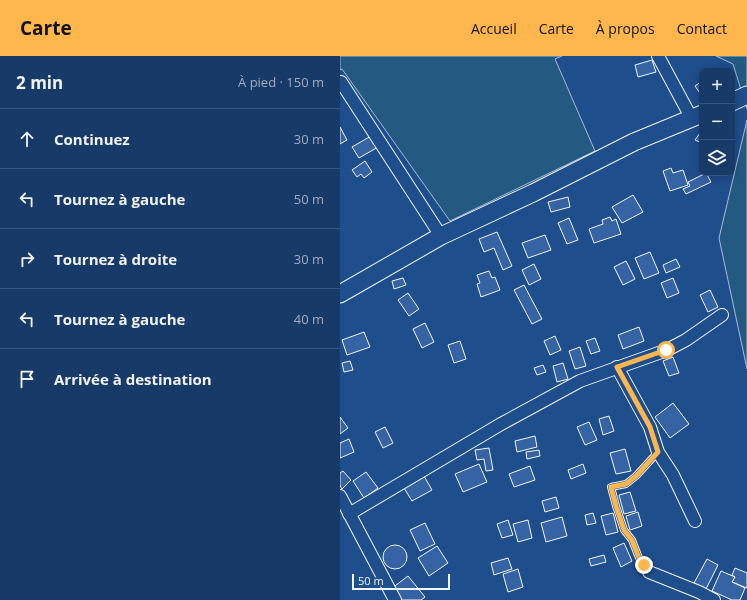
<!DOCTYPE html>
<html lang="fr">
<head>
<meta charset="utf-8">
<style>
  :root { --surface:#173a69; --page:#244571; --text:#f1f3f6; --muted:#9eadc0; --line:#36547d; --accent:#ffb74d }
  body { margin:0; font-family:"Open Sans",sans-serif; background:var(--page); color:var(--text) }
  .controls { position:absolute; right:12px; top:12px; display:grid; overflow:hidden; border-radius:8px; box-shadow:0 2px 10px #0003 }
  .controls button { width:36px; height:36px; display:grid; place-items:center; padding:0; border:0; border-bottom:1px solid var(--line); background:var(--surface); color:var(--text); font:20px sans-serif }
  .scale { position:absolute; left:12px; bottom:10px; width:98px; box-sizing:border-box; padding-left:4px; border:2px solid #f2f6ff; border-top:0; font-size:11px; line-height:14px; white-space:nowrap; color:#f2f6ff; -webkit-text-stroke:3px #1f4e8c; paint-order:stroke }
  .stop { position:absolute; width:12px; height:12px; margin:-9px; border:3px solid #ffb74d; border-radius:50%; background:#fff }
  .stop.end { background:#ffb74d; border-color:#fff; box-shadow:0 1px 4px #0008 }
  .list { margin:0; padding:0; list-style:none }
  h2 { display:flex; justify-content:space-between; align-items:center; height:52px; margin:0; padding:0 16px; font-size:17px }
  h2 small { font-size:13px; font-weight:400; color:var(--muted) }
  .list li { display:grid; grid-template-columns:26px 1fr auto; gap:12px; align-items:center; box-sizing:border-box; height:60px; padding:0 16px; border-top:1px solid var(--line) }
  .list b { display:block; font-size:15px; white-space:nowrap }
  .list em { font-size:13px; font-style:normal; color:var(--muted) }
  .icon { flex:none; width:22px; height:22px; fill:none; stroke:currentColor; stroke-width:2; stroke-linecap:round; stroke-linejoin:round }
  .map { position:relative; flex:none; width:407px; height:544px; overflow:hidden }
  header { display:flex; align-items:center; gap:24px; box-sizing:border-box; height:56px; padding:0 20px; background:var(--accent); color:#111 }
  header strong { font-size:19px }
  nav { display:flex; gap:22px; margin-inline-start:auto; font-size:14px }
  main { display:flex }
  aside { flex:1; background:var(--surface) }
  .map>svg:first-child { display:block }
  .green { fill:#245a82; stroke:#a8bbd7 }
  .building { fill:#3563a3; stroke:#f2f6ff }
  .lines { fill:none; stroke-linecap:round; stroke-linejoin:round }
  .lane-casing { stroke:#f2f6ff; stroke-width:8 }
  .street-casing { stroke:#f2f6ff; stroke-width:14 }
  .secondary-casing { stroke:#f2f6ff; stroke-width:19 }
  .lane { stroke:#1f4e8c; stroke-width:6 }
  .street { stroke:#1f4e8c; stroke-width:12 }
  .secondary { stroke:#1f4e8c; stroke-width:17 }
  .route { stroke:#ffb74d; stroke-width:5 }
</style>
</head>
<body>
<header>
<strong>Carte</strong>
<nav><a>Accueil</a><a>Carte</a><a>À propos</a><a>Contact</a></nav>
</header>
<main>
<aside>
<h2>2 min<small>À pied · 150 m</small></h2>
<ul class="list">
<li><svg class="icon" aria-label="ahead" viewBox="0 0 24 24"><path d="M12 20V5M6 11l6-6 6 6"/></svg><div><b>Continuez</b></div><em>30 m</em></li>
<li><svg class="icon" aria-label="left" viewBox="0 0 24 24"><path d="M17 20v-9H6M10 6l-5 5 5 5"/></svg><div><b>Tournez à gauche</b></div><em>50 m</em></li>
<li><svg class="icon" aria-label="right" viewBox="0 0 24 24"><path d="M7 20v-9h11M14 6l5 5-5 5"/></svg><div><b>Tournez à droite</b></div><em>30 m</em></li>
<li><svg class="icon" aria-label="left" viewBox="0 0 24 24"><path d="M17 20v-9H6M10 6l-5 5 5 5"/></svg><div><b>Tournez à gauche</b></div><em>40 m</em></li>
<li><svg class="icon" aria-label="arrive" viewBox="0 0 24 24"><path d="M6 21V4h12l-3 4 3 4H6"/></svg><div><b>Arrivée à destination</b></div></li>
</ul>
</aside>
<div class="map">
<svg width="407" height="544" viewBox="0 0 407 544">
  <rect width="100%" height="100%" fill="#1f4e8c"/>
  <!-- green -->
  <g class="green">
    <path d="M 0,0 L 222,0 L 215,3 L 255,95 L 110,165 L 2,13 L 0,14 Z"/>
    <path d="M 376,0 L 407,0 L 407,53 L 393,8 Z"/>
    <path d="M 407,64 L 407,313 L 379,182 Z"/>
  </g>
  <!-- building -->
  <g class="building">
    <path d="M 312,4 L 316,16 L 298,21 L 295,9 Z"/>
    <path d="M 362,25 L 362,40 L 355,30 Z"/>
    <path d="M 0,71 L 7,84 L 0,88 Z"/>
    <path d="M 360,77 L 362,78 L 362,87 L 355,84 Z"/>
    <path d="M 31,80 L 38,91 L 19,102 L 12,91 Z"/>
    <path d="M 25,105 L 32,116 L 24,122 L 21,118 L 17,121 L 12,114 Z"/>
    <path d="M 331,112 L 333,117 L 343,114 L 348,129 L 330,135 L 323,115 Z"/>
    <path d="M 366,117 L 371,126 L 346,138 L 343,133 L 350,130 L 348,126 Z"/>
    <path d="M 293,139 L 303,156 L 282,167 L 272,151 Z"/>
    <path d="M 228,141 L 230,151 L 211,156 L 208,146 Z"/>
    <path d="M 270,161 L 272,165 L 276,163 L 281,178 L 254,187 L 249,173 L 263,168 L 262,164 Z"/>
    <path d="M 229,162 L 238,184 L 227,188 L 218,167 Z"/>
    <path d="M 157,176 L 172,210 L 163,214 L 154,192 L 144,196 L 139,183 Z"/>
    <path d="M 205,179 L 211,194 L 188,202 L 182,187 Z"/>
    <path d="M 310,196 L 319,217 L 304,223 L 295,202 Z"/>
    <path d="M 336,203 L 340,211 L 326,217 L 323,209 Z"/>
    <path d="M 286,205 L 295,223 L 283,229 L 274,211 Z"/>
    <path d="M 194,208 L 201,223 L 189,229 L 182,214 Z"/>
    <path d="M 149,215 L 152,222 L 155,221 L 160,234 L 141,241 L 137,228 L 140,227 L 137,219 Z"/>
    <path d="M 63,222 L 66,229 L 54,233 L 52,225 Z"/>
    <path d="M 333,222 L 339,237 L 327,242 L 321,227 Z"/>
    <path d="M 184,229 L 202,263 L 192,268 L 174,234 Z"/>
    <path d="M 370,234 L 378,251 L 368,256 L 360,239 Z"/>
    <path d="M 68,237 L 79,253 L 69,260 L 58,244 Z"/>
    <path d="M 85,267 L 94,286 L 82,292 L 73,273 Z"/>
    <path d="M 299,271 L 304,285 L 283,293 L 278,279 Z"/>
    <path d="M 24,276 L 30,291 L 7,299 L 2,284 Z"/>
    <path d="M 215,280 L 221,294 L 210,299 L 204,285 Z"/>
    <path d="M 255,282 L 260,295 L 251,298 L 246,285 Z"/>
    <path d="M 120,285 L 126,303 L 114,307 L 108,289 Z"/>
    <path d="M 240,291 L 246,310 L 235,313 L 229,295 Z"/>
    <path d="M 333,301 L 339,317 L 329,320 L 323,305 Z"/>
    <path d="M 10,305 L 13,314 L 4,316 L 2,307 Z"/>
    <path d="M 223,307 L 228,323 L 217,326 L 213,310 Z"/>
    <path d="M 203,309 L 206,316 L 197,319 L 194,312 Z"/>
    <path d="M 333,347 L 349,368 L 330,382 L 315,361 Z"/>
    <path d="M 269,360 L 274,375 L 263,379 L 259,363 Z"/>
    <path d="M 0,361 L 8,372 L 0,378 Z"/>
    <path d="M 249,366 L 257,384 L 245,389 L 237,371 Z"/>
    <path d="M 45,371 L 53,387 L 43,392 L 35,376 Z"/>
    <path d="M 195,380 L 197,391 L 177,396 L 175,385 Z"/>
    <path d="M 9,383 L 14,396 L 0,402 L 0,387 Z"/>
    <path d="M 149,392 L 153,414 L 146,415 L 144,403 L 137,404 L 135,394 Z"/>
    <path d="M 285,393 L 291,415 L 276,418 L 270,397 Z"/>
    <path d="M 199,394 L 200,400 L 187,403 L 186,396 Z"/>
    <path d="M 139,408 L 147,426 L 123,436 L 115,418 Z"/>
    <path d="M 243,408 L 246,417 L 231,423 L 228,414 Z"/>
    <path d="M 190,410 L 195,424 L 174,431 L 169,418 Z"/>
    <path d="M 3,415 L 11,424 L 2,433 L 0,430 L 0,417 Z"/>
    <path d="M 26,416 L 38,432 L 24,442 L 13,425 Z"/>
    <path d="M 84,420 L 92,434 L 72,445 L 64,432 Z"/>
    <path d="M 290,436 L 296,455 L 284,458 L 279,439 Z"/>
    <path d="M 216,441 L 219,452 L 205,456 L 202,445 Z"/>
    <path d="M 298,456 L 302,470 L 290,474 L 286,460 Z"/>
    <path d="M 253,457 L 256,467 L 247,469 L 245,459 Z"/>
    <path d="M 273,457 L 278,476 L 266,479 L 261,460 Z"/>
    <path d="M 222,461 L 227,480 L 206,486 L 201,467 Z"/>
    <path d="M 168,464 L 173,479 L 162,482 L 157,468 Z"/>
    <path d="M 188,464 L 192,482 L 178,486 L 173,468 Z"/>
    <path d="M 85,467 L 95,488 L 80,495 L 70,474 Z"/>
    <path d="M 284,487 L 292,505 L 281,511 L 273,492 Z"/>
    <circle cx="55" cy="501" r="12"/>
    <path d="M 97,490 L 108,507 L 89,520 L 78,502 Z"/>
    <path d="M 264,499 L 266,506 L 251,510 L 249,503 Z"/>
    <path d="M 168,502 L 172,513 L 154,519 L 151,507 Z"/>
    <path d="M 367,503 L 378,509 L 366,533 L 354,527 Z"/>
    <path d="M 395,512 L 407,517 L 407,532 L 392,526 L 395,521 L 392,519 Z"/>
    <path d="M 178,513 L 183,531 L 168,536 L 163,518 Z"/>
    <path d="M 381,515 L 395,521 L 392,526 L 405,532 L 400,544 L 392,544 L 372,535 Z"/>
    <path d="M 68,520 L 85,541 L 81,544 L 60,544 L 51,533 Z"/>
  </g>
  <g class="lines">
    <!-- lane casing -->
    <g class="lane-casing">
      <path id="lane" d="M 309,516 L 299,502 L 292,484 L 284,474 L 276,450 L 271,431 L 286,428 L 296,420 L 318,396"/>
    </g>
    <!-- street casing -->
    <g class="street-casing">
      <g id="street">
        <path d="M 318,0 L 352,63"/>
        <path d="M 0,27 L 1,26 L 101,180"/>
        <path d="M 277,311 L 310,371 L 318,396 L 333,419 L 355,465"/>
        <path d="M 0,440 L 55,544"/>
        <path d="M 9,458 L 161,368 L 240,325 L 327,294 L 346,284 L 382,259"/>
        <path d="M 309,516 L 359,536 L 374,544"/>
      </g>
    </g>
    <!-- secondary casing -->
    <g class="secondary-casing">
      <g id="secondary">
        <path d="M 392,46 L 407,39"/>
        <path d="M 0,238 L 101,180 L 193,137 L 294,86 L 362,58"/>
      </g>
    </g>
    <!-- lane -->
    <use href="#lane" class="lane"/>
    <!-- street -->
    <use href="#street" class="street"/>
    <!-- secondary -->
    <use href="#secondary" class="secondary"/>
  </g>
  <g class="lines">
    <!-- route -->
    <path class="route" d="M 304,509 L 299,502 L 292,484 L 284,474 L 276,450 L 271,431 L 286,428 L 296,420 L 318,396 L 310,371 L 277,311 L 326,294"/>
  </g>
</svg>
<div class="controls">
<button>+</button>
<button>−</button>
<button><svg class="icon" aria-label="layers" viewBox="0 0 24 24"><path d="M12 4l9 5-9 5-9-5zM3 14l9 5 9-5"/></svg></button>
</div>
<div class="scale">50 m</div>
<div class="stop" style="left:326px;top:294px"></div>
<div class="stop end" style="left:304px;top:509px"></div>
</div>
</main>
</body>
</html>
